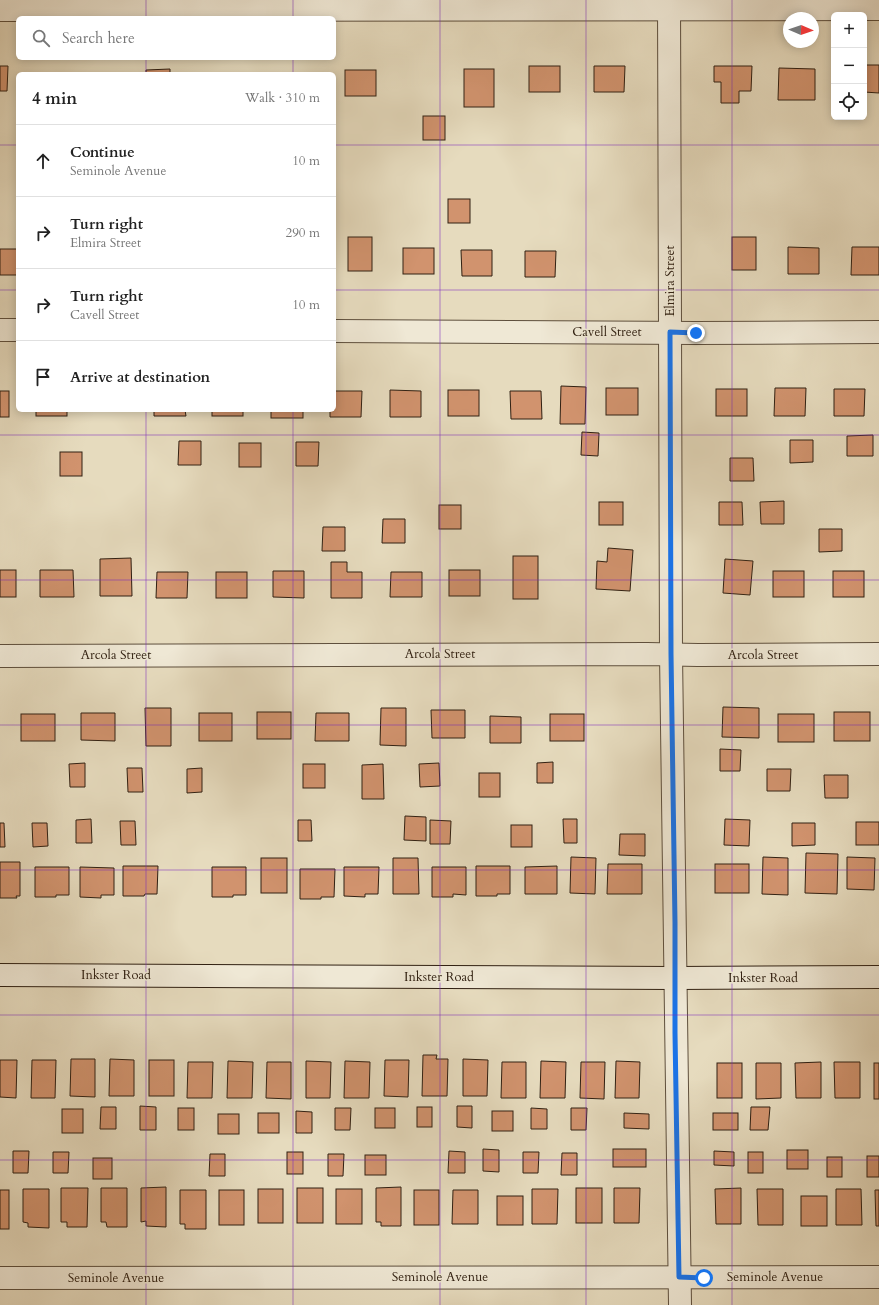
<!DOCTYPE html>
<html lang="en">
<head>
<meta charset="utf-8">
<style>
  :root { --surface:#fff; --page:#f2f2f2; --text:#222; --muted:#767676; --line:#e0e0e0 }
  body { margin:0; font-family:Cardo,serif; background:var(--page); color:var(--text) }
  .controls { position:absolute; right:12px; top:12px; display:grid; overflow:hidden; border-radius:6px; box-shadow:0 2px 10px #0003 }
  .controls button { width:36px; height:36px; display:grid; place-items:center; padding:0; border:0; border-bottom:1px solid var(--line); background:var(--surface); color:var(--text); font:20px sans-serif }
  .compass { position:absolute; left:783px; top:12px; width:36px; height:36px; border-radius:50%; background:var(--surface); box-shadow:0 2px 10px #0003; rotate:92deg }
  .stop { position:absolute; width:12px; height:12px; margin:-9px; border:3px solid #1a73e8; border-radius:50%; background:#fff }
  .stop.end { background:#1a73e8; border-color:#fff; box-shadow:0 1px 4px #0008 }
  .list { margin:0; padding:0; list-style:none }
  h2 { display:flex; justify-content:space-between; align-items:center; height:52px; margin:0; padding:0 16px; font-size:17px }
  h2 small { font-size:13px; font-weight:400; color:var(--muted) }
  .list li { display:grid; grid-template-columns:26px 1fr auto; gap:12px; align-items:center; box-sizing:border-box; height:72px; padding:0 16px; border-top:1px solid var(--line) }
  .list b { display:block; font-size:15px; white-space:nowrap }
  .list p { margin:0; font-size:13px; white-space:nowrap; color:var(--muted) }
  .list em { font-size:13px; font-style:normal; color:var(--muted) }
  .icon { flex:none; width:22px; height:22px; fill:none; stroke:currentColor; stroke-width:2; stroke-linecap:round; stroke-linejoin:round }
  .map { position:relative; flex:none; width:879px; height:1305px; overflow:hidden }
  .search { position:absolute; background:var(--surface); box-shadow:0 2px 10px #0003; left:16px; top:16px; width:320px; height:44px; display:flex; align-items:center; gap:10px; box-sizing:border-box; padding:0 14px; border-radius:6px; color:var(--muted); font-size:15px }
  .panel { position:absolute; background:var(--surface); box-shadow:0 2px 10px #0003; left:16px; top:72px; width:320px; height:340px; border-radius:6px }
  .map>svg:first-child { display:block }
  .building { fill:#d1936e; stroke:#302012 }
  .lines { fill:none; stroke-linecap:round; stroke-linejoin:round }
  .street-casing { stroke:#5e4f3d; stroke-width:24 }
  .secondary-casing { stroke:#302012; stroke-width:24 }
  .street { stroke:#efe8d5; stroke-width:22 }
  .secondary { stroke:#efe8d5; stroke-width:22 }
  .route { stroke:#1a73e8; stroke-width:5 }
  .grid { fill:none; stroke:#7b2cbf; stroke-width:1; stroke-opacity:0.55 }
  .labels { text-anchor:middle; dominant-baseline:central; stroke-width:3; stroke-linejoin:round; paint-order:stroke }
  .street-label { font-size:13px; fill:#302012; stroke:#efe8d5 }
</style>
</head>
<body>
<div class="map">
<svg width="879" height="1305" viewBox="0 0 879 1305">
  <rect width="100%" height="100%" fill="#e6dbbe"/>
  <filter id="stains"><feTurbulence type="fractalNoise" baseFrequency=".005" numOctaves="4"/><feColorMatrix values="0 0 0 0 .2 0 0 0 0 .09 0 0 0 0 .02 0 0 0 .5 -.17"/></filter>
  <radialGradient id="worn" r=".72"><stop offset=".6" stop-color="#630" stop-opacity="0"/><stop offset="1" stop-color="#630" stop-opacity=".3"/></radialGradient>
  <!-- building -->
  <g class="building">
    <path d="M 864,65 L 879,65 L 879,93 L 864,92 Z"/>
    <path d="M 0,66 L 8,66 L 7,91 L 0,91 Z"/>
    <rect x="529" y="66" width="31" height="26"/>
    <path d="M 594,66 L 625,66 L 624,92 L 594,92 Z"/>
    <path d="M 714,66 L 752,66 L 751,91 L 739,91 L 739,103 L 721,103 L 721,82 L 714,82 Z"/>
    <path d="M 779,68 L 815,69 L 815,100 L 778,100 Z"/>
    <path d="M 170,69 L 170,74 L 146,74 L 146,70 Z"/>
    <rect x="464" y="69" width="30" height="38"/>
    <rect x="345" y="70" width="31" height="26"/>
    <rect x="423" y="116" width="22" height="24"/>
    <rect x="448" y="199" width="22" height="24"/>
    <rect x="348" y="237" width="24" height="34"/>
    <rect x="732" y="237" width="24" height="33"/>
    <path d="M 788,247 L 819,248 L 819,274 L 788,274 Z"/>
    <path d="M 852,247 L 879,247 L 879,275 L 851,275 Z"/>
    <rect x="403" y="248" width="31" height="26"/>
    <rect x="0" y="249" width="18" height="26"/>
    <path d="M 461,250 L 492,250 L 492,276 L 462,276 Z"/>
    <path d="M 525,251 L 556,251 L 555,277 L 525,277 Z"/>
    <path d="M 561,386 L 586,387 L 585,424 L 560,424 Z"/>
    <rect x="606" y="388" width="32" height="27"/>
    <path d="M 775,388 L 806,388 L 805,416 L 774,416 Z"/>
    <rect x="716" y="389" width="31" height="27"/>
    <path d="M 834,389 L 865,389 L 864,416 L 834,416 Z"/>
    <path d="M 390,390 L 421,391 L 421,417 L 390,417 Z"/>
    <rect x="448" y="390" width="31" height="26"/>
    <rect x="0" y="391" width="9" height="26"/>
    <path d="M 334,391 L 362,391 L 361,417 L 330,417 L 330,410 L 334,410 Z"/>
    <path d="M 510,391 L 541,391 L 542,419 L 511,419 Z"/>
    <rect x="36" y="410" width="31" height="6"/>
    <path d="M 154,410 L 185,410 L 186,416 L 154,416 Z"/>
    <rect x="212" y="410" width="31" height="6"/>
    <rect x="271" y="410" width="32" height="8"/>
    <path d="M 582,432 L 599,433 L 598,456 L 581,455 Z"/>
    <path d="M 873,435 L 873,456 L 847,456 L 847,436 Z"/>
    <path d="M 790,440 L 813,440 L 813,462 L 790,463 Z"/>
    <path d="M 179,441 L 201,441 L 201,465 L 178,465 Z"/>
    <path d="M 296,442 L 319,442 L 318,466 L 296,466 Z"/>
    <rect x="239" y="443" width="22" height="24"/>
    <rect x="60" y="452" width="22" height="24"/>
    <path d="M 730,458 L 753,458 L 754,481 L 730,481 Z"/>
    <path d="M 784,501 L 784,524 L 761,524 L 760,502 Z"/>
    <rect x="599" y="502" width="24" height="23"/>
    <path d="M 719,502 L 742,502 L 743,525 L 719,525 Z"/>
    <rect x="439" y="505" width="22" height="24"/>
    <path d="M 383,519 L 405,519 L 405,543 L 382,543 Z"/>
    <path d="M 323,527 L 345,527 L 345,551 L 322,551 Z"/>
    <path d="M 819,529 L 842,529 L 842,551 L 819,552 Z"/>
    <path d="M 608,548 L 633,550 L 630,591 L 596,589 L 597,561 L 607,562 Z"/>
    <rect x="513" y="556" width="25" height="43"/>
    <path d="M 131,558 L 132,596 L 100,596 L 100,559 Z"/>
    <path d="M 725,559 L 753,561 L 750,595 L 723,593 Z"/>
    <path d="M 331,562 L 347,562 L 347,572 L 362,572 L 362,598 L 331,598 Z"/>
    <rect x="0" y="570" width="16" height="27"/>
    <path d="M 40,570 L 73,570 L 74,597 L 40,597 Z"/>
    <rect x="449" y="570" width="31" height="26"/>
    <path d="M 273,571 L 304,571 L 304,598 L 273,597 Z"/>
    <rect x="773" y="571" width="31" height="26"/>
    <rect x="833" y="571" width="31" height="26"/>
    <path d="M 157,572 L 188,572 L 187,598 L 156,598 Z"/>
    <rect x="216" y="572" width="31" height="26"/>
    <path d="M 391,572 L 422,572 L 422,597 L 390,597 Z"/>
    <path d="M 723,707 L 759,708 L 759,738 L 722,737 Z"/>
    <path d="M 145,708 L 171,708 L 171,746 L 146,746 Z"/>
    <path d="M 381,708 L 406,708 L 406,746 L 380,745 Z"/>
    <path d="M 431,710 L 465,710 L 465,738 L 432,738 Z"/>
    <rect x="257" y="712" width="34" height="27"/>
    <rect x="834" y="712" width="36" height="29"/>
    <path d="M 81,713 L 115,713 L 115,741 L 81,740 Z"/>
    <rect x="199" y="713" width="33" height="28"/>
    <path d="M 316,713 L 349,713 L 349,741 L 315,741 Z"/>
    <rect x="21" y="714" width="34" height="27"/>
    <rect x="550" y="714" width="34" height="27"/>
    <rect x="778" y="714" width="36" height="28"/>
    <path d="M 490,716 L 521,717 L 521,743 L 490,743 Z"/>
    <path d="M 720,749 L 741,750 L 740,771 L 720,771 Z"/>
    <path d="M 553,762 L 553,783 L 537,783 L 537,763 Z"/>
    <path d="M 85,763 L 85,787 L 70,787 L 69,764 Z"/>
    <path d="M 439,763 L 440,786 L 420,787 L 419,764 Z"/>
    <rect x="303" y="764" width="22" height="24"/>
    <path d="M 383,764 L 384,799 L 362,799 L 362,765 Z"/>
    <path d="M 127,768 L 142,768 L 143,792 L 128,792 Z"/>
    <path d="M 202,768 L 202,792 L 187,793 L 187,769 Z"/>
    <path d="M 767,769 L 791,769 L 790,791 L 767,791 Z"/>
    <rect x="479" y="773" width="21" height="24"/>
    <path d="M 824,775 L 848,775 L 848,798 L 825,798 Z"/>
    <path d="M 405,816 L 426,817 L 426,841 L 404,840 Z"/>
    <path d="M 91,819 L 92,843 L 76,843 L 76,820 Z"/>
    <path d="M 563,819 L 577,819 L 577,843 L 564,843 Z"/>
    <path d="M 725,819 L 750,820 L 749,846 L 724,845 Z"/>
    <path d="M 298,820 L 311,820 L 312,841 L 298,841 Z"/>
    <path d="M 430,820 L 451,821 L 450,844 L 430,844 Z"/>
    <path d="M 120,821 L 135,821 L 136,845 L 121,845 Z"/>
    <rect x="856" y="822" width="23" height="23"/>
    <path d="M 0,823 L 4,823 L 5,847 L 0,847 Z"/>
    <path d="M 32,823 L 47,823 L 48,846 L 33,847 Z"/>
    <path d="M 792,823 L 815,823 L 815,845 L 792,846 Z"/>
    <rect x="511" y="825" width="21" height="22"/>
    <path d="M 620,834 L 645,834 L 645,856 L 619,855 Z"/>
    <path d="M 806,853 L 838,854 L 837,894 L 805,893 Z"/>
    <path d="M 571,857 L 596,858 L 595,894 L 570,893 Z"/>
    <path d="M 763,857 L 788,858 L 788,895 L 762,894 Z"/>
    <path d="M 847,857 L 875,858 L 874,890 L 847,889 Z"/>
    <rect x="261" y="858" width="26" height="35"/>
    <path d="M 393,858 L 418,858 L 419,894 L 393,894 Z"/>
    <path d="M 0,862 L 20,862 L 20,896 L 16,896 L 17,898 L 0,898 Z"/>
    <path d="M 608,864 L 642,864 L 642,894 L 607,894 Z"/>
    <rect x="715" y="864" width="34" height="29"/>
    <path d="M 123,866 L 158,866 L 157,894 L 145,894 L 144,896 L 123,896 Z"/>
    <path d="M 476,866 L 510,866 L 510,894 L 497,894 L 497,896 L 476,896 Z"/>
    <path d="M 557,866 L 557,894 L 525,894 L 525,867 Z"/>
    <path d="M 35,867 L 69,867 L 69,895 L 56,895 L 56,897 L 35,897 Z"/>
    <path d="M 80,867 L 114,868 L 114,895 L 101,895 L 101,898 L 80,897 Z"/>
    <path d="M 212,867 L 246,867 L 246,895 L 233,895 L 233,897 L 212,897 Z"/>
    <path d="M 344,867 L 379,867 L 378,894 L 365,894 L 365,897 L 344,896 Z"/>
    <path d="M 432,867 L 466,867 L 466,895 L 453,894 L 453,897 L 432,897 Z"/>
    <path d="M 300,869 L 335,869 L 334,897 L 321,897 L 321,899 L 300,899 Z"/>
    <path d="M 423,1055 L 437,1055 L 436,1059 L 448,1059 L 447,1096 L 422,1096 Z"/>
    <path d="M 71,1059 L 95,1059 L 95,1097 L 70,1096 Z"/>
    <path d="M 110,1059 L 134,1060 L 134,1096 L 109,1096 Z"/>
    <path d="M 463,1059 L 488,1060 L 487,1096 L 463,1096 Z"/>
    <path d="M 0,1060 L 17,1060 L 16,1098 L 0,1097 Z"/>
    <path d="M 32,1060 L 56,1060 L 55,1098 L 31,1098 Z"/>
    <rect x="149" y="1060" width="25" height="36"/>
    <path d="M 385,1060 L 409,1060 L 408,1097 L 384,1096 Z"/>
    <path d="M 228,1061 L 253,1062 L 252,1098 L 227,1098 Z"/>
    <path d="M 306,1061 L 331,1062 L 330,1098 L 306,1098 Z"/>
    <path d="M 345,1061 L 370,1062 L 369,1098 L 344,1098 Z"/>
    <path d="M 541,1061 L 566,1062 L 565,1098 L 540,1098 Z"/>
    <path d="M 616,1061 L 640,1062 L 639,1098 L 615,1098 Z"/>
    <path d="M 188,1062 L 213,1062 L 212,1098 L 187,1098 Z"/>
    <path d="M 267,1062 L 291,1062 L 291,1099 L 266,1098 Z"/>
    <path d="M 502,1062 L 526,1062 L 526,1098 L 501,1098 Z"/>
    <path d="M 581,1062 L 605,1062 L 604,1099 L 580,1098 Z"/>
    <path d="M 821,1062 L 821,1098 L 796,1098 L 795,1063 Z"/>
    <path d="M 834,1062 L 860,1062 L 860,1098 L 835,1098 Z"/>
    <rect x="717" y="1063" width="25" height="35"/>
    <path d="M 756,1063 L 781,1063 L 781,1098 L 756,1099 Z"/>
    <rect x="874" y="1063" width="5" height="36"/>
    <path d="M 140,1106 L 156,1107 L 156,1130 L 140,1130 Z"/>
    <path d="M 457,1106 L 472,1106 L 472,1128 L 457,1127 Z"/>
    <path d="M 101,1107 L 116,1107 L 116,1129 L 100,1129 Z"/>
    <rect x="417" y="1107" width="15" height="20"/>
    <path d="M 751,1107 L 770,1107 L 768,1130 L 750,1130 Z"/>
    <rect x="178" y="1108" width="16" height="22"/>
    <path d="M 335,1108 L 351,1108 L 350,1130 L 335,1130 Z"/>
    <rect x="375" y="1108" width="20" height="20"/>
    <path d="M 531,1108 L 547,1109 L 547,1129 L 531,1129 Z"/>
    <path d="M 571,1108 L 587,1108 L 586,1130 L 571,1130 Z"/>
    <rect x="62" y="1109" width="21" height="24"/>
    <path d="M 296,1111 L 312,1112 L 312,1133 L 296,1133 Z"/>
    <rect x="492" y="1111" width="21" height="20"/>
    <rect x="258" y="1113" width="21" height="20"/>
    <path d="M 624,1113 L 649,1114 L 649,1129 L 624,1128 Z"/>
    <rect x="713" y="1113" width="25" height="17"/>
    <rect x="218" y="1114" width="21" height="20"/>
    <path d="M 483,1149 L 499,1150 L 499,1172 L 483,1171 Z"/>
    <rect x="613" y="1149" width="33" height="18"/>
    <rect x="787" y="1150" width="21" height="19"/>
    <path d="M 13,1151 L 29,1151 L 28,1173 L 13,1173 Z"/>
    <path d="M 449,1151 L 465,1152 L 465,1173 L 448,1173 Z"/>
    <path d="M 714,1151 L 734,1152 L 734,1166 L 714,1165 Z"/>
    <path d="M 53,1152 L 69,1152 L 68,1173 L 53,1173 Z"/>
    <rect x="287" y="1152" width="16" height="22"/>
    <path d="M 523,1152 L 539,1152 L 538,1173 L 523,1173 Z"/>
    <rect x="748" y="1152" width="15" height="21"/>
    <path d="M 562,1153 L 577,1153 L 577,1175 L 561,1175 Z"/>
    <path d="M 210,1154 L 225,1154 L 225,1176 L 209,1176 Z"/>
    <path d="M 328,1154 L 344,1154 L 343,1176 L 328,1176 Z"/>
    <rect x="365" y="1155" width="21" height="20"/>
    <rect x="867" y="1156" width="12" height="21"/>
    <rect x="827" y="1157" width="15" height="20"/>
    <rect x="93" y="1158" width="19" height="21"/>
    <path d="M 166,1187 L 166,1227 L 146,1226 L 146,1221 L 141,1222 L 141,1188 Z"/>
    <path d="M 401,1187 L 401,1226 L 381,1226 L 381,1222 L 376,1222 L 376,1188 Z"/>
    <path d="M 61,1188 L 88,1188 L 87,1227 L 67,1227 L 67,1222 L 61,1222 Z"/>
    <path d="M 101,1188 L 127,1188 L 127,1227 L 107,1227 L 106,1222 L 101,1222 Z"/>
    <rect x="297" y="1188" width="26" height="35"/>
    <rect x="576" y="1188" width="26" height="35"/>
    <path d="M 614,1188 L 640,1188 L 639,1223 L 614,1223 Z"/>
    <path d="M 741,1188 L 741,1224 L 716,1224 L 715,1189 Z"/>
    <path d="M 23,1189 L 49,1189 L 49,1228 L 28,1227 L 28,1223 L 23,1222 Z"/>
    <rect x="258" y="1189" width="25" height="34"/>
    <rect x="336" y="1189" width="26" height="35"/>
    <path d="M 532,1189 L 558,1189 L 557,1224 L 532,1224 Z"/>
    <path d="M 757,1189 L 783,1189 L 783,1225 L 758,1225 Z"/>
    <path d="M 836,1189 L 861,1189 L 862,1225 L 836,1225 Z"/>
    <rect x="0" y="1190" width="9" height="39"/>
    <path d="M 180,1190 L 206,1190 L 206,1229 L 185,1229 L 185,1224 L 180,1224 Z"/>
    <rect x="219" y="1190" width="25" height="35"/>
    <rect x="414" y="1190" width="25" height="35"/>
    <path d="M 453,1190 L 478,1190 L 478,1224 L 452,1224 Z"/>
    <path d="M 875,1190 L 879,1190 L 879,1226 L 876,1226 Z"/>
    <rect x="497" y="1196" width="26" height="29"/>
    <rect x="801" y="1196" width="26" height="30"/>
  </g>
  <g class="lines">
    <!-- street casing -->
    <g class="street-casing">
      <g id="street">
        <path d="M 669,0 L 671,654 L 680,1305"/>
        <path d="M 0,10 L 879,9"/>
        <path d="M 0,330 L 18,330"/>
        <path d="M 334,331 L 696,333 L 879,332"/>
        <path d="M 0,656 L 647,654 L 698,655 L 879,654"/>
        <path d="M 0,1278 L 879,1277"/>
      </g>
    </g>
    <!-- secondary casing -->
    <g class="secondary-casing">
      <path id="secondary" d="M 0,975 L 675,978 L 879,977"/>
    </g>
    <!-- street -->
    <use href="#street" class="street"/>
    <!-- secondary -->
    <use href="#secondary" class="secondary"/>
  </g>
  <g class="lines">
    <!-- route -->
    <path class="route" d="M 696,333 L 670,332 L 671,654 L 675,923 L 675,1033 L 679,1277 L 704,1278"/>
  </g>
  <!-- grid -->
  <path class="grid" d="M 146,0 L 146,18M 293,0 L 293,18M 440,0 L 440,1305M 586,0 L 586,1305M 732,0 L 732,1305M 146,58 L 146,74M 293,58 L 293,74M 0,145 L 18,145M 334,145 L 879,145M 0,290 L 18,290M 334,290 L 879,290M 146,410 L 146,1305M 293,410 L 293,1305M 0,435 L 879,435M 0,580 L 879,580M 0,725 L 879,725M 0,870 L 879,870M 0,1015 L 879,1015M 0,1160 L 879,1160"/>
  <g class="labels">
    <!-- street labels -->
    <g class="street-label">
      <text transform="translate(670 281) rotate(-90)">Elmira Street</text>
      <text x="607" y="332">Cavell Street</text>
      <text x="440" y="654">Arcola Street</text>
      <text x="116" y="655">Arcola Street</text>
      <text x="763" y="655">Arcola Street</text>
      <text x="116" y="975">Inkster Road</text>
      <text x="439" y="977">Inkster Road</text>
      <text x="763" y="978">Inkster Road</text>
      <text x="440" y="1277">Seminole Avenue</text>
      <text x="775" y="1277">Seminole Avenue</text>
      <text x="116" y="1278">Seminole Avenue</text>
    </g>
  </g>
  <rect width="100%" height="100%" filter="url(#stains)"/>
  <rect width="100%" height="100%" fill="url(#worn)"/>
</svg>
<div class="controls">
<button>+</button>
<button>−</button>
<button><svg class="icon" aria-label="locate" viewBox="0 0 24 24"><circle cx="12" cy="12" r="6"/><path d="M12 2v4M12 18v4M2 12h4M18 12h4"/></svg></button>
</div>
<svg class="compass" viewBox="-18 -18 36 36"><path d="M0-13l5 13h-10z" fill="#e53935"/><path d="M0 13l5-13h-10z" fill="#767676"/></svg>
<div class="stop" style="left:704px;top:1278px"></div>
<div class="stop end" style="left:696px;top:333px"></div>
<div class="search"><svg class="icon" aria-label="search" viewBox="0 0 24 24"><circle cx="10" cy="10" r="6"/><path d="M15 15l6 6"/></svg>Search here</div>
<section class="panel">
<h2>4 min<small>Walk · 310 m</small></h2>
<ul class="list">
<li><svg class="icon" aria-label="ahead" viewBox="0 0 24 24"><path d="M12 20V5M6 11l6-6 6 6"/></svg><div><b>Continue</b><p>Seminole Avenue</p></div><em>10 m</em></li>
<li><svg class="icon" aria-label="right" viewBox="0 0 24 24"><path d="M7 20v-9h11M14 6l5 5-5 5"/></svg><div><b>Turn right</b><p>Elmira Street</p></div><em>290 m</em></li>
<li><svg class="icon" aria-label="right" viewBox="0 0 24 24"><path d="M7 20v-9h11M14 6l5 5-5 5"/></svg><div><b>Turn right</b><p>Cavell Street</p></div><em>10 m</em></li>
<li><svg class="icon" aria-label="arrive" viewBox="0 0 24 24"><path d="M6 21V4h12l-3 4 3 4H6"/></svg><div><b>Arrive at destination</b></div></li>
</ul>
</section>
</div>
</body>
</html>
